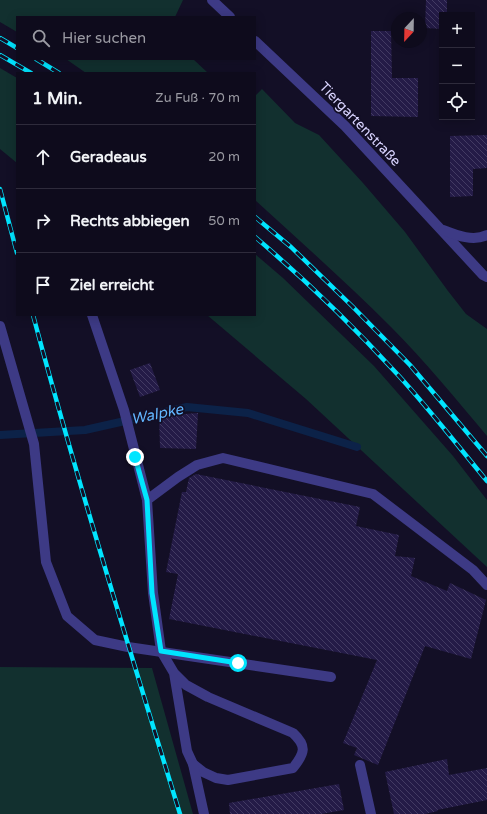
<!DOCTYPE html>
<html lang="de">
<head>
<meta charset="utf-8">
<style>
  :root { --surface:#0e0b1c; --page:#171425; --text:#f1f3f6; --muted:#9b9ba3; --line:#2e2b3b }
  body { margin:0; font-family:"Varela Round",sans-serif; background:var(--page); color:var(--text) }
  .controls { position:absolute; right:12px; top:12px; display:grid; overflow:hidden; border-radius:0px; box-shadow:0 2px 10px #0003 }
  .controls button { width:36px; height:36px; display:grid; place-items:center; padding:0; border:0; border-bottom:1px solid var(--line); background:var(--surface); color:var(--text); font:20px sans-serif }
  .compass { position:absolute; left:391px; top:12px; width:36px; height:36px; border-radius:50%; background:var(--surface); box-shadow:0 2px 10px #0003; rotate:202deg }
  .stop { position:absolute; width:12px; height:12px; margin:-9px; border:3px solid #00e5ff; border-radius:50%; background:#fff }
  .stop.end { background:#00e5ff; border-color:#fff; box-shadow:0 1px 4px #0008 }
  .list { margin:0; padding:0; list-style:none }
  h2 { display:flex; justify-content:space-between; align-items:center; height:52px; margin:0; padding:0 16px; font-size:17px }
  h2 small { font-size:13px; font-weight:400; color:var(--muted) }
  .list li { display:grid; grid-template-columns:26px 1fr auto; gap:12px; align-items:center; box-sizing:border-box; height:64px; padding:0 16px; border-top:1px solid var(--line) }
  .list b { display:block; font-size:15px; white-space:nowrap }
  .list em { font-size:13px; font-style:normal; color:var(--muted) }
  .icon { flex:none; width:22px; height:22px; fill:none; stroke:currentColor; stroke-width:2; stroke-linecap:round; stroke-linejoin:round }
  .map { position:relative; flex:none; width:487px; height:814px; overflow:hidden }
  .search { position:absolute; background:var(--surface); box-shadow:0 2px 10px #0003; left:16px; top:16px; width:240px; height:44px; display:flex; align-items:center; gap:10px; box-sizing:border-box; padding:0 14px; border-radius:0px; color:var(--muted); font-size:15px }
  .panel { position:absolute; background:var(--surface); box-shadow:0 2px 10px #0003; left:16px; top:72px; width:240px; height:244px; border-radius:0px }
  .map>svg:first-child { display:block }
  .grass { fill:#12302f }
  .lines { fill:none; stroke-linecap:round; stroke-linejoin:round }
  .stream { stroke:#0c2248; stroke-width:8 }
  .building { fill:url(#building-back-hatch) }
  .service { stroke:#3d3a85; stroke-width:10 }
  .minor { stroke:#3d3a85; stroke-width:10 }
  .rail-casing { stroke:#00e5ff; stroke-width:4.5 }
  .rail { stroke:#130f26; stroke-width:3; stroke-dasharray:9; stroke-linecap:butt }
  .route { stroke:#00e5ff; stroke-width:5 }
  .labels { text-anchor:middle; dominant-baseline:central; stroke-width:3.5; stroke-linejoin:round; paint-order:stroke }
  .street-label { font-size:14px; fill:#d9d4ff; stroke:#130f26 }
  .water-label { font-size:15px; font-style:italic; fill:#62b6ff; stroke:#130f26 }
</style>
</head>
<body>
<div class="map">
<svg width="487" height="814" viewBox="0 0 487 814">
  <defs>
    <pattern id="building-back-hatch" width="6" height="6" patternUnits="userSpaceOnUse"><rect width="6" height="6" fill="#241b47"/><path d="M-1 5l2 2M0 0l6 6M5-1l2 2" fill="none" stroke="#433b63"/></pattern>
  </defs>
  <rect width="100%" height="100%" fill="#130f26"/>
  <!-- grass -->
  <g class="grass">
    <path d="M 0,0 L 183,0 L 175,17 L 17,17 L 17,32 L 0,22 Z"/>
    <path d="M 66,59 L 193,59 L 208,73 L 86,73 Z"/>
    <path d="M 0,68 L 17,78 L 17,163 L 0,149 Z"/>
    <path d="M 262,89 L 295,123 L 319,135 L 363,183 L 405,232 L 448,291 L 466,314 L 487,329 L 487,436 C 456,399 425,361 391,327 C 347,283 301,242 255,200 L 255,96 Z"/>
    <path d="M 255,254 L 283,278 L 374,366 L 453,456 L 487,500 L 487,567 L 306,399 L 207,315 L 255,315 Z"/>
    <path d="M 0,667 L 152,668 L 193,814 L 0,814 Z"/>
  </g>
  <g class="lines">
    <!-- stream -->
    <path class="stream" d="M 0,435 L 85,430 L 187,407 L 248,413 L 357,447"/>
  </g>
  <!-- building -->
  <g class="building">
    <path d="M 426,0 L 447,0 L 447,15 L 442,15 L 442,29 L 425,28 Z"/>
    <path d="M 371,31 L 391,31 L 392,78 L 418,78 L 418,117 L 371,116 Z"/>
    <path d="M 487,135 L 487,168 L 473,169 L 473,196 L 450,197 L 450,136 Z"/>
    <path d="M 150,363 L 160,390 L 140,397 L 130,370 Z"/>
    <path d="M 198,413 L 196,449 L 160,448 L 159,416 Z"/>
    <path d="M 196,474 L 360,507 L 356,526 L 399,535 L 395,556 L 415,558 L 411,576 L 447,591 L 450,583 L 486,600 L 471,659 L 425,646 L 378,765 L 354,755 L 357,748 L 343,743 L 377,660 L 169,619 L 178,574 L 166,572 L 182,492 L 186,492 L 189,478 Z"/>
    <path d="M 447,759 L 449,775 L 487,768 L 487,800 L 437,810 L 438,811 L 425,814 L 394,814 L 385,772 Z"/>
    <path d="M 339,784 L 344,810 L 321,814 L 230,814 L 229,803 Z"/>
  </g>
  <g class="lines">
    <!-- service -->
    <g class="service">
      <path d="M 92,315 L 124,410 L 147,500 L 153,593 L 161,651 L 174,673 L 186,685 L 208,697 L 293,733 C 307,746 305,753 293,768 L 228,780 L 216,778 L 203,772 L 193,764 L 187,751 L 174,673"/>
      <path d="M 0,326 L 34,444 L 46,562 L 67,616 L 95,640 L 128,647 L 331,677"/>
      <path d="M 147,500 L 178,477 L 197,465 L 223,458 L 373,494 L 473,570 L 487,585"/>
      <path d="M 193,764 L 204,814"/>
      <path d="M 360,765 L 371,814"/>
    </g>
    <!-- minor -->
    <g class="minor">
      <path d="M 212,0 L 230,17"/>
      <path d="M 255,41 L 345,126 L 483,275 L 487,277"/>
      <path d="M 443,230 C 456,235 473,242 487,235"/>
    </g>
    <!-- rail casing -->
    <g class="rail-casing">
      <g id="rail">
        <path d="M 0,38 L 17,48"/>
        <path d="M 0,55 L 31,73"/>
        <path d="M 36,59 L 59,73"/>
        <path d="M 0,189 L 17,253"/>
        <path d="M 255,217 L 291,247 L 352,306 L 410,365 L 487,456"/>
        <path d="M 255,237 C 306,280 354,327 399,376 C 430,410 458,446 487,481"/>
        <path d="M 33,315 C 78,483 129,648 180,814"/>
      </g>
    </g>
    <!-- rail -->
    <use href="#rail" class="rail"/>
  </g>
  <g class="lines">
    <!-- route -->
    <path class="route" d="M 135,457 L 147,500 L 152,593 L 161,651 L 238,663"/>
  </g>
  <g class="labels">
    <!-- street labels -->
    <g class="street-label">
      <text transform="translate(360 124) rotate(46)">Tiergartenstraße</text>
    </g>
    <!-- water labels -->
    <g class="water-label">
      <text transform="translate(157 414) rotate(-12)">Walpke</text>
    </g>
  </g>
</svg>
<div class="controls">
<button>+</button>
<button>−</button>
<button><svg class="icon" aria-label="locate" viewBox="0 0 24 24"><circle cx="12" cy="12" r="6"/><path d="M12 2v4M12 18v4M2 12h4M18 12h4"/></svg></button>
</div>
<svg class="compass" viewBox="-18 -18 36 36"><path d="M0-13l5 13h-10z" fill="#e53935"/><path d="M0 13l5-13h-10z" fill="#9b9ba3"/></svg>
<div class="stop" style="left:238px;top:663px"></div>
<div class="stop end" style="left:135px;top:457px"></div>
<div class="search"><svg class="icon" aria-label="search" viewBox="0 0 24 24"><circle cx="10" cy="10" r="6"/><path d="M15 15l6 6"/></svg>Hier suchen</div>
<section class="panel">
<h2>1 Min.<small>Zu Fuß · 70 m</small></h2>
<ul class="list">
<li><svg class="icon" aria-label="ahead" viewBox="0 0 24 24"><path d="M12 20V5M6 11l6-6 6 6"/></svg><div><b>Geradeaus</b></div><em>20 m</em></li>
<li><svg class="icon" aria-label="right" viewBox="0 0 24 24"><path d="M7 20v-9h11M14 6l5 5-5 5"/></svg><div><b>Rechts abbiegen</b></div><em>50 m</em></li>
<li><svg class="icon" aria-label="arrive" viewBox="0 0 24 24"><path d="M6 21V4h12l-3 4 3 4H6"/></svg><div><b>Ziel erreicht</b></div></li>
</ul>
</section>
</div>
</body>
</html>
